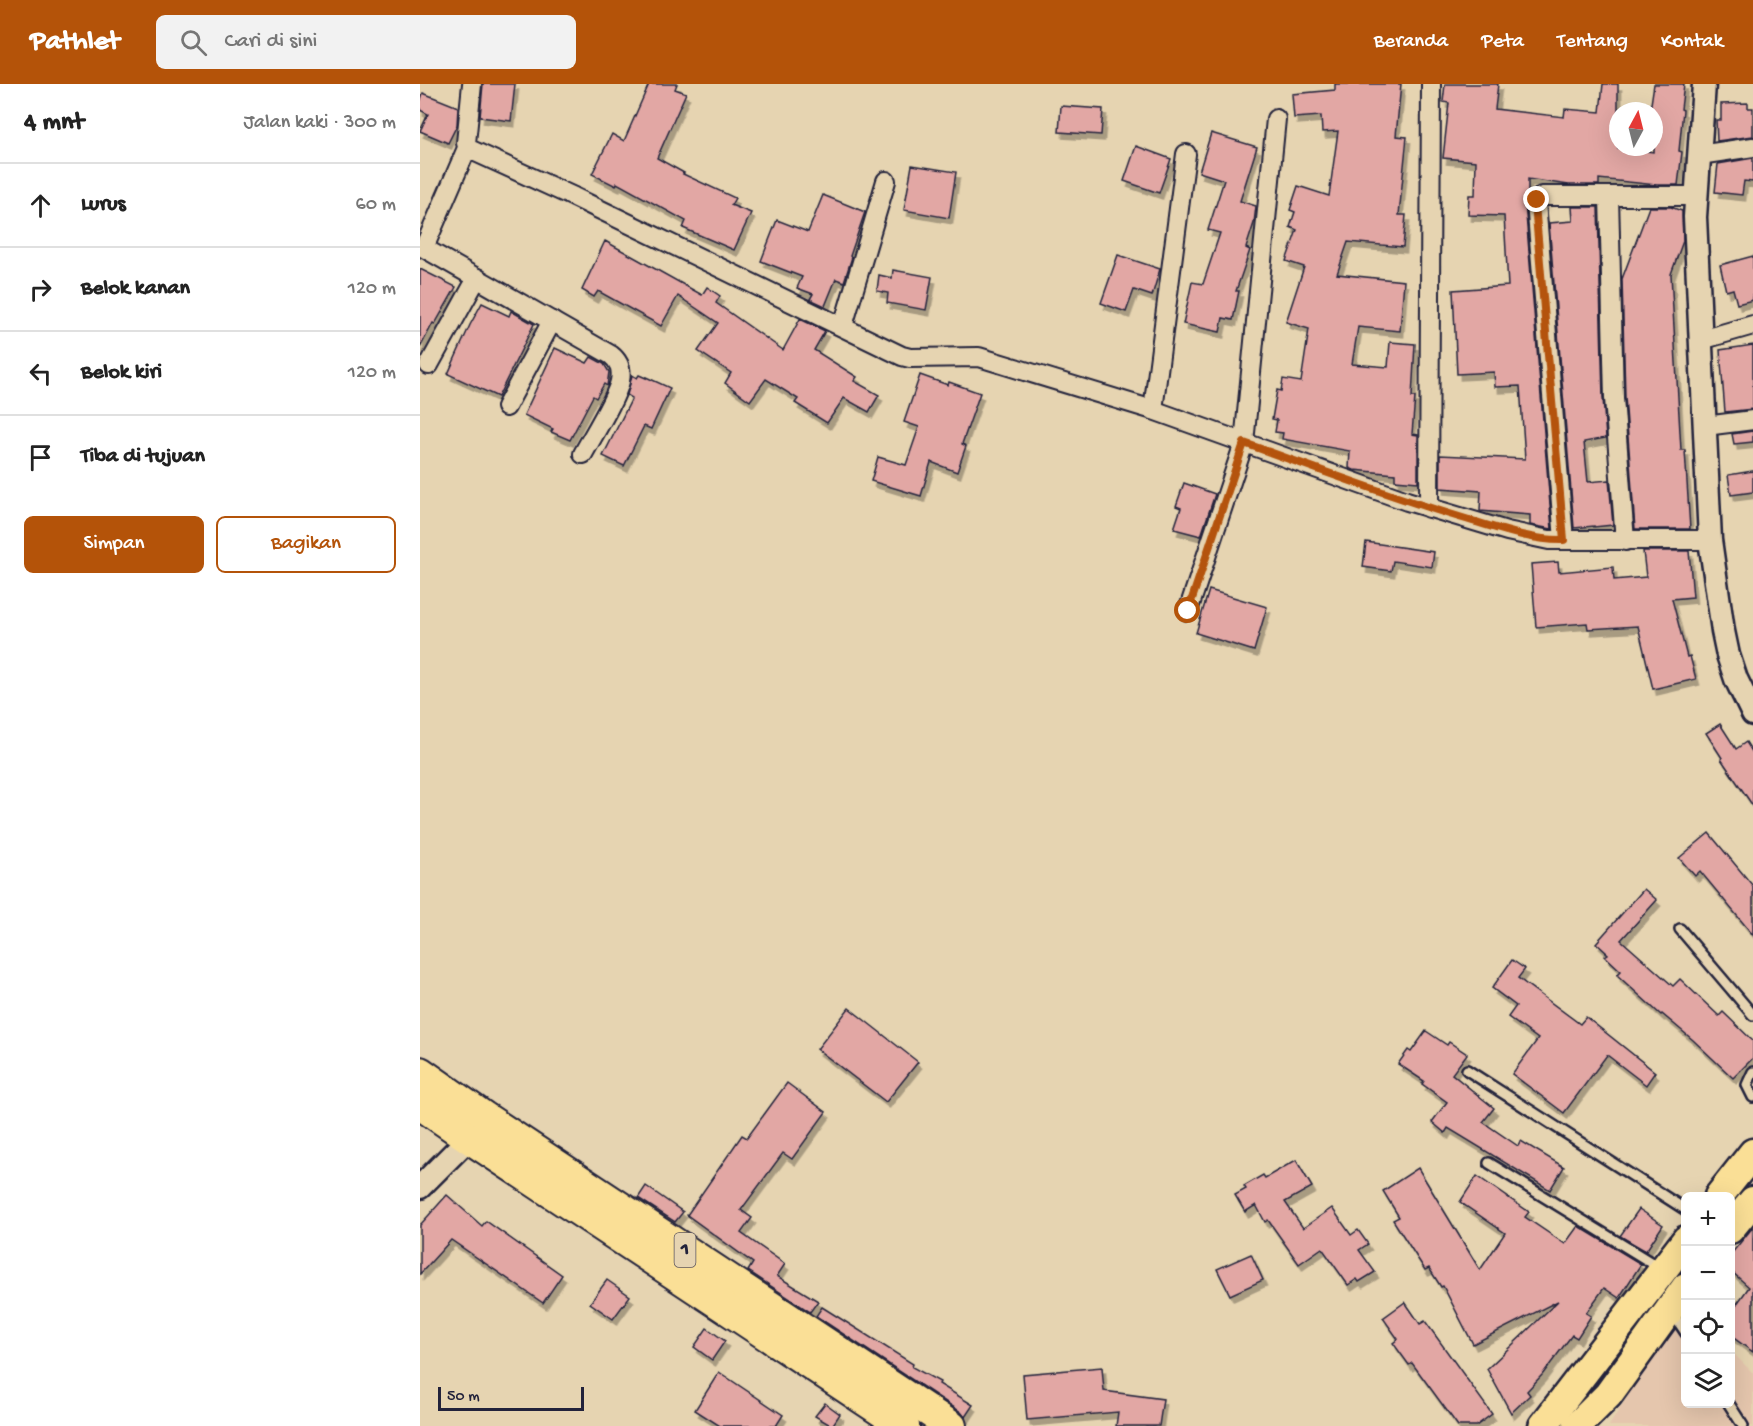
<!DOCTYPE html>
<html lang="id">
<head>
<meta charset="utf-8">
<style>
  :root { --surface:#fff; --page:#f2f2f2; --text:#222; --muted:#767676; --line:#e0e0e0; --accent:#b45309 }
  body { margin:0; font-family:"Gochi Hand",sans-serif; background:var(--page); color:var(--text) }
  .controls { position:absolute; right:18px; bottom:18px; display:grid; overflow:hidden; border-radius:9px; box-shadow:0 6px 24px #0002 }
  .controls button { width:54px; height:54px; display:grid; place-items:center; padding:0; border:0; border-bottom:2px solid var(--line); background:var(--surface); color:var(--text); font:30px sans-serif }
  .compass { position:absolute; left:1189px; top:18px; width:54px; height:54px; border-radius:50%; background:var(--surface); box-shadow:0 6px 24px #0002; rotate:7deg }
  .scale { position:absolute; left:18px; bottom:15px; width:146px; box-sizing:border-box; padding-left:6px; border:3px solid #22223b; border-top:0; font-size:16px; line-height:21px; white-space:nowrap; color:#22223b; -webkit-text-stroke:4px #e6d4b1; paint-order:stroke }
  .stop { position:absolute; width:18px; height:18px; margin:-14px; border:4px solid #b45309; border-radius:50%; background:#fff }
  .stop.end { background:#b45309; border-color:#fff; box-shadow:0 2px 6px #0008 }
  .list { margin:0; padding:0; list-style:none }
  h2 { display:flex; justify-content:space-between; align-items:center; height:78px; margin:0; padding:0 24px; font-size:26px }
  h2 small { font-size:20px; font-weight:400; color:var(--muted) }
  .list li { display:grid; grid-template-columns:39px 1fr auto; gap:18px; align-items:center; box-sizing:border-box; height:84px; padding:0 24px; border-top:2px solid var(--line) }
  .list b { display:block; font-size:22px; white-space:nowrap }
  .list em { font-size:20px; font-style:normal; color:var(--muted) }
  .actions { display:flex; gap:12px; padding:18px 24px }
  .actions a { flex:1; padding:14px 0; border:2px solid var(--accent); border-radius:9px; text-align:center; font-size:21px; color:var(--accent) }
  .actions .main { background:var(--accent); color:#fff }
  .icon { flex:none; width:33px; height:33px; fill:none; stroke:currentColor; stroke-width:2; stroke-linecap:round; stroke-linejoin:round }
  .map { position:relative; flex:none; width:1333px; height:1342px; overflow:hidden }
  header { display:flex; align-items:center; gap:36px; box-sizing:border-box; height:84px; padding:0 30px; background:var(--accent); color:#fff }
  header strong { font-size:28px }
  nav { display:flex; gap:33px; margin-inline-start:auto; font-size:21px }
  .search { width:420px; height:54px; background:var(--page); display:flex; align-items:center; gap:15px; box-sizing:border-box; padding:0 21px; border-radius:9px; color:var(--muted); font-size:22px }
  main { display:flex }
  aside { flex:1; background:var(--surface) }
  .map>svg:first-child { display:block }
  .built { fill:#e5c6ad }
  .building { fill:#e2a7a4; stroke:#22223b; stroke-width:1.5; filter:url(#shadow) }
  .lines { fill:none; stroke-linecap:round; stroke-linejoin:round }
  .service-casing { stroke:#22223b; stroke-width:14 }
  .minor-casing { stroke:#22223b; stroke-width:22 }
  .tertiary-casing { stroke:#22223b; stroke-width:27 }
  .primary-casing { stroke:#22223b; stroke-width:33 }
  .trunk-casing { stroke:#22223b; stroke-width:34 }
  .service { stroke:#e6d4b1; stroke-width:9 }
  .minor { stroke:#e6d4b1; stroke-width:18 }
  .tertiary { stroke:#e6d4b1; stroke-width:22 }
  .primary { stroke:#fadf96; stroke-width:28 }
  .trunk { stroke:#fadf96; stroke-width:30 }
  .route { stroke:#b45309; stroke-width:8 }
  .labels { text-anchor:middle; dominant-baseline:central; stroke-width:6; stroke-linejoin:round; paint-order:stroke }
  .shield { fill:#e6d4b1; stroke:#5d575e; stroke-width:1.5 }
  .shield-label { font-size:20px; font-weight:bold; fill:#22223b }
</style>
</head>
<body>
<header>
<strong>Pathlet</strong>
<div class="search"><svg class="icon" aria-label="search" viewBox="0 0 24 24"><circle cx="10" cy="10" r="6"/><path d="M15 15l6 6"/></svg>Cari di sini</div>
<nav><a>Beranda</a><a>Peta</a><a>Tentang</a><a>Kontak</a></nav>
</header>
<main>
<aside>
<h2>4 mnt<small>Jalan kaki · 300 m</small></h2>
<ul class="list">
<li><svg class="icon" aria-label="ahead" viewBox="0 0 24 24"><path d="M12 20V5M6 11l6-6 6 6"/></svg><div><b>Lurus</b></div><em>60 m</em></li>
<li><svg class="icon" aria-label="right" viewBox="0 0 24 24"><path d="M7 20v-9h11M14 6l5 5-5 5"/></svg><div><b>Belok kanan</b></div><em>120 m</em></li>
<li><svg class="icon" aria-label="left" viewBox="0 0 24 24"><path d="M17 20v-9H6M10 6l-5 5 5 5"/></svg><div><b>Belok kiri</b></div><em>120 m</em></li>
<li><svg class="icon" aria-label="arrive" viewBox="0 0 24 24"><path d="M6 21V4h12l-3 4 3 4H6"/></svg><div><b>Tiba di tujuan</b></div></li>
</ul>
<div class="actions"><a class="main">Simpan</a><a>Bagikan</a></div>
</aside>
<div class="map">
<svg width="1333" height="1342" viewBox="0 0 1333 1342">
  <defs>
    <filter id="shadow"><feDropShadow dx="3.5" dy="6" stdDeviation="0" flood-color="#0004"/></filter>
  </defs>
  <rect width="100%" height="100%" fill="#e6d4b1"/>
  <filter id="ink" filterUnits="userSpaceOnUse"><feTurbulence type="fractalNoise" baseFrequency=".0167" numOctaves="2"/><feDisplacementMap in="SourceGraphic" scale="12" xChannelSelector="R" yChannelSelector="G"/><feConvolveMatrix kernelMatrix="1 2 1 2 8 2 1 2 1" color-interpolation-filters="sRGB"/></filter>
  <g filter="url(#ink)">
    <!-- built -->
    <path class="built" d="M 1263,1222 L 1266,1225 L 1266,1320 L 1310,1320 L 1311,1267 L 1333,1289 L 1333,1342 L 1189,1342 Z"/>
    <!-- building -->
    <g class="building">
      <path d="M 63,0 L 95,0 L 91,37 L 60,33 Z"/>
      <path d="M 229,0 L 257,0 L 255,5 L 266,9 L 237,74 L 264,89 L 263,90 L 315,114 L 311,121 L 331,129 L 314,166 L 263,144 L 266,137 L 197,99 L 196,102 L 172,90 L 192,50 L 204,57 Z"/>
      <path d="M 915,0 L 981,0 L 976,52 L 987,53 L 979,131 L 986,131 L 983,163 L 928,158 L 917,190 L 984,197 L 980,247 L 938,243 L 932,280 L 968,283 L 970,258 L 995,260 L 992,313 L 995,313 L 992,350 L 998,351 L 998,398 L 975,396 L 975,390 L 934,386 L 929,384 L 930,367 L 862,355 L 863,349 L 855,348 L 857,336 L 852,335 L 857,306 L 861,307 L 863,295 L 881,298 L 889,245 L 866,238 L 884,183 L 866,177 L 877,146 L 870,143 L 875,128 L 870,126 L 878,102 L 909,112 L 918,47 L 902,48 L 901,32 L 874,34 L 872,10 L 915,6 Z"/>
      <path d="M 1025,0 L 1078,0 L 1075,25 L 1144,33 L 1145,25 L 1180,28 L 1183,0 L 1198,0 L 1198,64 L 1234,68 L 1234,27 L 1230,27 L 1234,0 L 1264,0 L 1261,25 L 1263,26 L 1259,67 L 1262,68 L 1258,101 L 1237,101 L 1179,95 L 1179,101 L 1149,101 L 1108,95 L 1108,110 L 1105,119 L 1132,445 L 1110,441 L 1110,431 L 1060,427 L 1061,407 L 1020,404 L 1020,371 L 1105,375 L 1100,302 L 1075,303 L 1074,288 L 1037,290 L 1033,206 L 1088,202 L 1084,132 L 1048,131 L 1049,111 L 1055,111 L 1056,77 L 1023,74 L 1029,19 L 1023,18 Z"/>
      <path d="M 3,9 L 38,23 L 37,41 L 28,59 L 0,47 L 8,30 L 0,26 L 0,18 Z"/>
      <path d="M 1328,19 L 1328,24 L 1333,24 L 1333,52 L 1297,57 L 1296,36 L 1301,36 L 1301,20 Z"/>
      <path d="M 641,22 L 683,25 L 681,51 L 639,48 Z"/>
      <path d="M 791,49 L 837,63 L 820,117 L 836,122 L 834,139 L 826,164 L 830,166 L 816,207 L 819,207 L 813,236 L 803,234 L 800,248 L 763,240 L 772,198 L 783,200 L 800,149 L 788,146 L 804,96 L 779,88 Z"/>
      <path d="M 716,62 L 751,75 L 739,109 L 704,97 Z"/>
      <path d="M 1333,74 L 1333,98 L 1324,97 L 1322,111 L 1295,108 L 1298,80 Z"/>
      <path d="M 492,81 L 536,88 L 529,134 L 484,126 Z"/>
      <path d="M 403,111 L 445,128 L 430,172 L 432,173 L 424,198 L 416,195 L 405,222 L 390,215 L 393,210 L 377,204 L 382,193 L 341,177 L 357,136 L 388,148 Z"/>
      <path d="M 1152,123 L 1178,123 L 1183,314 L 1186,354 L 1164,358 L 1168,398 L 1189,396 L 1193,441 L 1174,443 L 1174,442 L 1154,444 L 1129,139 L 1153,137 Z"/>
      <path d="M 1229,123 L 1251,123 L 1262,127 L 1263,157 L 1251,190 L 1261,366 L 1265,366 L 1270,445 L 1215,445 L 1205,313 L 1202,195 Z"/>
      <path d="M 185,157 L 282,211 L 287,203 L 300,212 L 296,219 L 363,266 L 380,235 L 405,247 L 394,266 L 437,293 L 434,297 L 459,311 L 449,328 L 424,314 L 407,339 L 375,319 L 378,315 L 346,295 L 330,317 L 305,299 L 311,289 L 278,267 L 298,239 L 258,212 L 241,242 L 178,207 L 174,213 L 162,206 Z"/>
      <path d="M 698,171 L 740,185 L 732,212 L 714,206 L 706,228 L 681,219 Z"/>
      <path d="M 1333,172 L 1333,216 L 1317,220 L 1313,205 L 1306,207 L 1300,181 Z"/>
      <path d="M 0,185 L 36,203 L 15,240 L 13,239 L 0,264 Z"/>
      <path d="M 473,186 L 512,193 L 506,226 L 467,219 L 468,209 L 457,207 L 459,191 L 472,194 Z"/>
      <path d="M 62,219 L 89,232 L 91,227 L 114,240 L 78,313 L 28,290 L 50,241 Z"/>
      <path d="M 1333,261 L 1333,325 L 1305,328 L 1300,266 Z"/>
      <path d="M 135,264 L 167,279 L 171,273 L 184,280 L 189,288 L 187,302 L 184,300 L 176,314 L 173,312 L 150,356 L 131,348 L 133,345 L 104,331 Z"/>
      <path d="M 212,291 L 217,294 L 219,291 L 226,294 L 226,293 L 250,304 L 231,345 L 224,342 L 204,382 L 183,372 L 212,314 L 207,311 Z"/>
      <path d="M 500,291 L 528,301 L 529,298 L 560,309 L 542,360 L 546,362 L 537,388 L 511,378 L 501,412 L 451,397 L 458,373 L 486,381 L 499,343 L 484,338 Z"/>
      <path d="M 1333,347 L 1333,358 L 1314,360 L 1312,350 Z"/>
      <path d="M 1333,387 L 1333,408 L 1311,411 L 1308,391 Z"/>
      <path d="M 764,399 L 795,410 L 781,452 L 754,445 L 761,424 L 756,422 Z"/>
      <path d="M 946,458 L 1014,468 L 1012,483 L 973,477 L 971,487 L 943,483 Z"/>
      <path d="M 1223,467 L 1269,467 L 1273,513 L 1252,515 L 1267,573 L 1270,572 L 1276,595 L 1233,605 L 1218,542 L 1168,545 L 1167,539 L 1116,543 L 1111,480 L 1138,478 L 1139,488 L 1193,483 L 1194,496 L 1226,493 Z"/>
      <path d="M 789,506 L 847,523 L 834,567 L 776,549 Z"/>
      <path d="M 1300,640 L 1316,665 L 1326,658 L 1333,669 L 1333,722 L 1301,675 L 1302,674 L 1286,649 Z"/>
      <path d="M 1289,749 L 1333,802 L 1333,851 L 1280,787 L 1275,792 L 1259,774 Z"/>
      <path d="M 1224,805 L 1237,816 L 1201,856 L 1253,902 L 1260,895 L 1299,932 L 1303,928 L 1333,957 L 1333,974 L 1313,994 L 1273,956 L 1242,930 L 1241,931 L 1197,891 L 1201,887 L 1185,872 L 1188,870 L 1176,859 Z"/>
      <path d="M 1092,876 L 1105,885 L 1098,894 L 1160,940 L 1166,933 L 1235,988 L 1226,1001 L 1187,971 L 1144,1029 L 1092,990 L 1118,955 L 1088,933 L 1096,922 L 1072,904 Z"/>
      <path d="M 429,924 L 498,978 L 466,1018 L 397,965 Z"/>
      <path d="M 1006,947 L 1027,961 L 1029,958 L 1047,970 L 1032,990 L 1074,1024 L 1063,1038 L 1098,1062 L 1101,1057 L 1144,1083 L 1130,1106 L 1028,1044 L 1025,1049 L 1012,1038 L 1027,1018 L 1002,1000 L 1004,997 L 978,980 L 988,966 L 991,968 Z"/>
      <path d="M 367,999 L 406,1028 L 372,1075 L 363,1069 L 321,1126 L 332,1134 L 321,1149 L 365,1180 L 357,1192 L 398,1217 L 390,1228 L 328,1187 L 333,1179 L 267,1131 L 322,1051 L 327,1054 Z"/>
      <path d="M 876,1076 L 892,1103 L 865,1118 L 883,1144 L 912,1124 L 931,1151 L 938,1146 L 948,1160 L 939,1166 L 955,1188 L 939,1198 L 937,1195 L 928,1201 L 902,1164 L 879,1180 L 848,1136 L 845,1138 L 836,1121 L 825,1128 L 815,1111 L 826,1105 L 824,1102 L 843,1091 L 845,1094 Z"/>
      <path d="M 998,1084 L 1060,1186 L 1085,1149 L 1040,1118 L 1057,1092 L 1109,1128 L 1105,1133 L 1145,1160 L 1158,1142 L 1221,1180 L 1199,1214 L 1184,1204 L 1166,1229 L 1171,1232 L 1157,1254 L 1152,1251 L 1122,1291 L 1107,1307 L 1110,1311 L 1091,1329 L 1067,1285 L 1138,1217 L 1053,1260 L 1023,1202 L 1021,1203 L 1009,1184 L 1005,1186 L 973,1136 L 979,1133 L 963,1107 Z"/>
      <path d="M 226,1102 L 263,1128 L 255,1138 L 218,1114 Z"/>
      <path d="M 27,1111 L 62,1142 L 66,1137 L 142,1191 L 123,1219 L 31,1156 L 0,1190 L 0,1141 Z"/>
      <path d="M 1219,1125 L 1243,1141 L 1226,1167 L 1200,1152 Z"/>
      <path d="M 1333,1143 L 1333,1268 L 1311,1252 L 1311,1228 L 1329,1203 L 1311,1187 L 1311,1170 Z"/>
      <path d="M 831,1170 L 843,1196 L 810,1211 L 797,1185 Z"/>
      <path d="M 187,1196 L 210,1212 L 193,1235 L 170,1219 Z"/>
      <path d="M 985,1218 L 1000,1240 L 1005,1237 L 1072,1330 L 1056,1342 L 1038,1342 L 992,1279 L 989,1281 L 973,1259 L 978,1255 L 963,1234 Z"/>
      <path d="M 402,1223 L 493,1280 L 492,1283 L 520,1298 L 519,1300 L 553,1321 L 545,1333 L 541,1328 L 396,1232 Z"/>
      <path d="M 287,1244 L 305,1257 L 292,1276 L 274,1263 Z"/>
      <path d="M 682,1283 L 684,1307 L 743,1315 L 739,1342 L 696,1342 L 698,1328 L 607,1336 L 603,1290 Z"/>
      <path d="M 299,1288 L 363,1331 L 356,1342 L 300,1342 L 275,1326 Z"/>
      <path d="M 405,1319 L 420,1330 L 412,1342 L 395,1332 Z"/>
    </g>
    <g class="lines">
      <!-- service casing -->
      <g class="service-casing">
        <g id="service">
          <path d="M 1260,845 L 1333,931"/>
          <path d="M 1047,986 L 1266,1126"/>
          <path d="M 1333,988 L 1327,1001 L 1333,1013"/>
          <path d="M 1069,1079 L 1240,1184"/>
          <path d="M 1252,1228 L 1266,1249"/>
          <path d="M 1309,1320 L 1323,1342"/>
        </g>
      </g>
      <!-- minor casing -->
      <g class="minor-casing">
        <g id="minor">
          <path d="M 52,0 L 46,59 L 49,65 L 154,113 L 482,272 L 490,274 L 559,273 L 733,326 L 987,417 L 1087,447 L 1129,456 L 1290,456"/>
          <path d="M 47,64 L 4,164 L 191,271 C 200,278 202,286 200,297 C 197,313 172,353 163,370"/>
          <path d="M 1279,71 L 1333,63"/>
          <path d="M 1189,112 L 1194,314 L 1205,457"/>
          <path d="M 423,242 L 466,97"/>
          <path d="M 1281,256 L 1333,241"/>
          <path d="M 9,281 L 57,194"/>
          <path d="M 86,323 L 132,237"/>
          <path d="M 733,326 L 766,70"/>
          <path d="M 1285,342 L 1333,336"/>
          <path d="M 1009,424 L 1011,0"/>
          <path d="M 1144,456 L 1116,118 L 1122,112 L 1275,112"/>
          <path d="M 768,527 L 824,359 L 856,35"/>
        </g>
      </g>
      <!-- tertiary casing -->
      <g class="tertiary-casing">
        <g id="tertiary">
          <path d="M 1284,0 L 1275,133 L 1290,456 L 1303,547 L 1308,571 L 1316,595 L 1333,630"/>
          <path d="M 0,1103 L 49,1054"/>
        </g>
      </g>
      <!-- primary casing -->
      <g class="primary-casing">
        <g id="primary">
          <path d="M 1299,1112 L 1333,1069"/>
          <path d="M 1310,1145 L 1333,1117"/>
          <path d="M 1123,1342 L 1266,1156"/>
          <path d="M 1157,1342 L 1188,1311 L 1266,1203"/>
        </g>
      </g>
      <!-- trunk casing -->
      <g class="trunk-casing">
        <g id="trunk">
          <path d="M 0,988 L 64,1033 L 531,1342"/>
          <path d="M 0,1020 L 49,1054 L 484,1342"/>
        </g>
      </g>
      <!-- service -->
      <use href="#service" class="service"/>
      <!-- minor -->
      <use href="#minor" class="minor"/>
      <!-- tertiary -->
      <use href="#tertiary" class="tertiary"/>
      <!-- primary -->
      <use href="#primary" class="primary"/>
      <!-- trunk -->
      <use href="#trunk" class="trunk"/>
    </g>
  </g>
  <g class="lines" filter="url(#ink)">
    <!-- route -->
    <path class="route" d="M 768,527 L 824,359 C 898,385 971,413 1046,435 C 1077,444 1111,457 1144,456 L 1116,132 L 1115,121 L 1117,116"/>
  </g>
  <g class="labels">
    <!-- shield labels -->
    <rect class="shield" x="254.5" y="1149" width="21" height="34" rx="4.5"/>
    <g class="shield-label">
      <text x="265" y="1166">1</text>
    </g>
  </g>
</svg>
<div class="controls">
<button>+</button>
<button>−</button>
<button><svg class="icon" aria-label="locate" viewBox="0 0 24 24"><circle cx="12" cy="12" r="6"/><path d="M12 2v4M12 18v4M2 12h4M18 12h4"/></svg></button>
<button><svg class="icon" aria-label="layers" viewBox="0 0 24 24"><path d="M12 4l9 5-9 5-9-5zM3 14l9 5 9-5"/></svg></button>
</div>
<svg class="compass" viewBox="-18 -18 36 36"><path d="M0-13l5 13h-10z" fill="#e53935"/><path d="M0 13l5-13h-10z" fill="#767676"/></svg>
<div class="scale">50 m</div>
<div class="stop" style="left:768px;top:527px"></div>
<div class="stop end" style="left:1117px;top:116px"></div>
</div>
</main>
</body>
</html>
